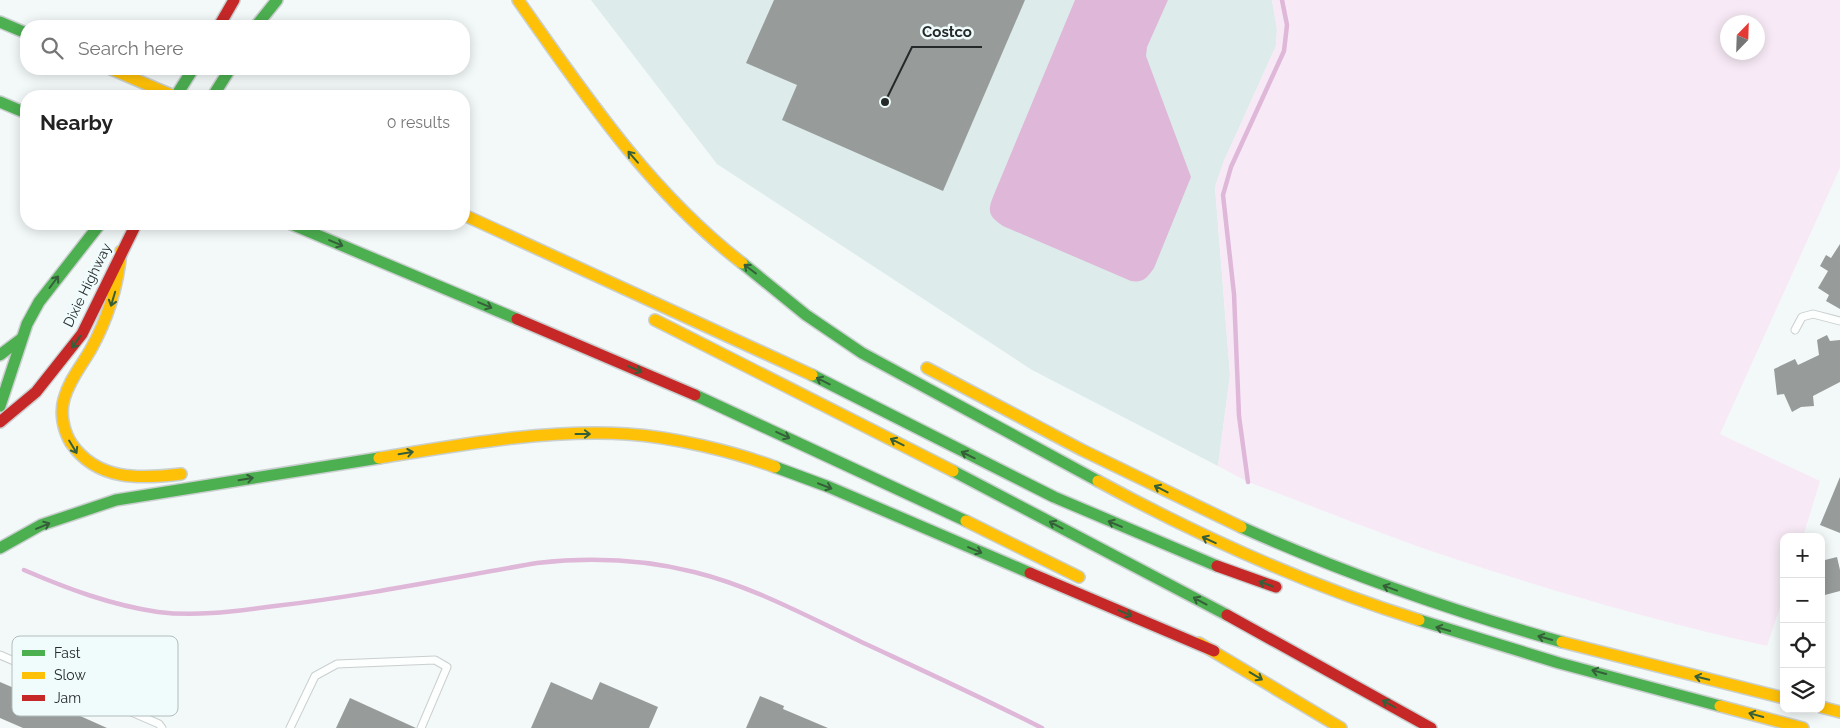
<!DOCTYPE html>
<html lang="en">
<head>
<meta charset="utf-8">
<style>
  :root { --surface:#fff; --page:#f2f2f2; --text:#222; --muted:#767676; --line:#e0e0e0 }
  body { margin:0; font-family:Raleway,sans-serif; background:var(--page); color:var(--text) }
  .controls { position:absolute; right:15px; bottom:15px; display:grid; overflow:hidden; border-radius:10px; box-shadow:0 2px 12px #0003 }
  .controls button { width:45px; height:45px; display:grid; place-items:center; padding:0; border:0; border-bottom:1px solid var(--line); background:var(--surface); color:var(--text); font:25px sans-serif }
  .compass { position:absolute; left:1720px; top:15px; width:45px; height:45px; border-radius:50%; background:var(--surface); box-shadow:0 2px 12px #0003; rotate:23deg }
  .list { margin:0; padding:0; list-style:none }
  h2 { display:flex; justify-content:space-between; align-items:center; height:65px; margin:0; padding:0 20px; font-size:21px }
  h2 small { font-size:16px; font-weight:400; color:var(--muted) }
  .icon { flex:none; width:28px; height:28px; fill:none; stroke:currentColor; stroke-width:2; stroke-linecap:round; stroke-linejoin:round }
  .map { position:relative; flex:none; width:1840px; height:728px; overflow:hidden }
  .search { position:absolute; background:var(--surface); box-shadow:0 2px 12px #0003; left:20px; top:20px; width:450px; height:55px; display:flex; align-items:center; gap:12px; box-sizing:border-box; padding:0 18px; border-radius:20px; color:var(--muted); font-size:19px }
  .panel { position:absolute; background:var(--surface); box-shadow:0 2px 12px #0003; left:20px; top:90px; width:450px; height:140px; border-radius:20px }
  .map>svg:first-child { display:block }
  .built { fill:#ddebea }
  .green { fill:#f7eaf6; fill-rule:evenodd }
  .water { fill:#dfb7d8 }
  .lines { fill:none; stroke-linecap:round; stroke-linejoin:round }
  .stream { stroke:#dfb7d8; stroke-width:4.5 }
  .building { fill:#979c9b }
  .lane-casing { stroke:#cacfcf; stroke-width:9 }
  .fast-casing { stroke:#cacfcf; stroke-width:14 }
  .slow-casing { stroke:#cacfcf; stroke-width:14 }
  .jam-casing { stroke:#cacfcf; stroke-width:14 }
  .lane { stroke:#fdfefe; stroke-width:7 }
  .fast { stroke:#4caf50; stroke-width:11 }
  .slow { stroke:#ffc107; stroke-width:11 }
  .jam { stroke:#c62828; stroke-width:11 }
  .oneway { stroke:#355f39 }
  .labels { text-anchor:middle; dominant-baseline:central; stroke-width:5; stroke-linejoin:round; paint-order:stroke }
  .street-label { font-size:14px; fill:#252929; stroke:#f0fcfb }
  .key { fill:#f0fcfb; stroke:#b3bdbc; stroke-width:1 }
  .key-label { font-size:14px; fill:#252929 }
  .leader { fill:none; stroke:#252929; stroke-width:2 }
  .callout-dot { fill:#252929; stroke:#f0fcfb; stroke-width:2 }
  .callout-label { font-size:15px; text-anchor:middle; font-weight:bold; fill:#252929; stroke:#f0fcfb; stroke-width:5; stroke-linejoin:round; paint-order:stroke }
</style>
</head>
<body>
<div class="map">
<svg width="1840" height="728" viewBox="0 0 1840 728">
  <rect width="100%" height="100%" fill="#f3f9f9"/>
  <!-- built -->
  <path class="built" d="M 591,0 L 1272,0 L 1277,29 L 1276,46 L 1224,161 L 1215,187 L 1230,375 L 1218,466 L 1032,370 L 717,164 Z"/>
  <!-- green -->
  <path class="green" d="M 1272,0 L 1840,0 L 1840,168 L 1720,434 L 1820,481 L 1803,537 L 1784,537 L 1784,595 L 1767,646 C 1663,623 1559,593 1458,560 C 1387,537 1318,508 1248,482 L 1218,466 L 1230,375 L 1215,187 L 1224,161 L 1276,46 L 1277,29 ZM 1728,22 L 1758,22 L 1758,52 L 1728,52 Z"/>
  <!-- water -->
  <path class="water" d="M 1075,0 L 1168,0 L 1147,47 L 1146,56 L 1191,177 L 1154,268 C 1147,278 1143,283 1131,281 L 1003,226 C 986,215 988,209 995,192 Z"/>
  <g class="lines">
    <!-- stream -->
    <g class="stream">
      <path d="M 1248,482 L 1239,416 L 1234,294 L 1223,195 L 1231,167 L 1284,51 L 1287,25 L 1282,0"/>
      <path d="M 24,570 C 68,589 111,605 158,612 C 197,617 236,611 275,606 C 363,596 450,578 537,563 C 590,557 642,559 694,572 C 755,587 812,619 868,645 C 926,672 985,699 1042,728"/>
    </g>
  </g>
  <!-- building -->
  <g class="building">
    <path d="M 774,0 L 1025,0 L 943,191 L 782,120 L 797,85 L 746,63 Z"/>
    <path d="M 1840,244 L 1840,309 L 1826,301 L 1829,295 L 1818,288 L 1828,271 L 1820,266 L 1826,255 L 1831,258 Z"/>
    <path d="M 1827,335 L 1830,341 L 1840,340 L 1840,382 L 1813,396 L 1814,406 L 1801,407 L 1792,412 L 1784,394 L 1777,395 L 1774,369 L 1795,359 L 1798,365 L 1819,355 L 1817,340 Z"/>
    <path d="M 1840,477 L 1840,533 L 1820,525 Z"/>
    <path d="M 1837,557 L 1840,570 L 1840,591 L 1821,596 L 1821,561 Z"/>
    <path d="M 0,682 L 56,706 L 58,701 L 80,710 L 78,715 L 107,728 L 23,728 L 0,718 Z"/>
    <path d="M 551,682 L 592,700 L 600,682 L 658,707 L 649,728 L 531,728 Z"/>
    <path d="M 760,696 L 784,706 L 783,709 L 828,728 L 746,728 Z"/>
    <path d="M 350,698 L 416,728 L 336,728 Z"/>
  </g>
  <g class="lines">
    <!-- lane casing -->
    <g class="lane-casing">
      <g id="lane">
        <path d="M 1795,330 L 1802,317 L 1813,314 L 1840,321"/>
        <path d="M 0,655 L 159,724 L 162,728"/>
        <path d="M 290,728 L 315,676 L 337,664 L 435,660 L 447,667 L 421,728"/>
      </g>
    </g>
    <!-- fast casing -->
    <g class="fast-casing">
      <g id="fast">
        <path d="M 0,22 L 26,33"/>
        <path d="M 256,26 L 277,0"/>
        <path d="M 176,96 L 193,69"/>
        <path d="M 213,96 L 230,69"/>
        <path d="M 0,102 L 26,113"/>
        <path d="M 291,224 L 517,319"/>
        <path d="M 742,263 L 806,315 L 862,353 L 1098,481"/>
        <path d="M 0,355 L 21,339"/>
        <path d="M 812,375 L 1054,497 L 1217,566"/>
        <path d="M 695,395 L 966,521"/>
        <path d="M 0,406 L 27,324 L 39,302 L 100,224"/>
        <path d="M 775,467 L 829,487 L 1030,573"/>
        <path d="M 953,471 L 1227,615"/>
        <path d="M 1241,527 C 1346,574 1452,611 1562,642"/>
        <path d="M 0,548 L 41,525 L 116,500 L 379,458"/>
        <path d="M 1419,620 L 1559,663 L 1720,706"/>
      </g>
    </g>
    <!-- slow casing -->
    <g class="slow-casing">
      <g id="slow">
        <path d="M 518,0 C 585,95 649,191 742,263"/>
        <path d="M 111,69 L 174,96"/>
        <path d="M 464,215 L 812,375"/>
        <path d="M 121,251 C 118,286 108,318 91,349 C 82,365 69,380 64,399 C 60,413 63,430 71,443 C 97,481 140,479 181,474"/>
        <path d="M 655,320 L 953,471"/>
        <path d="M 927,368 L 1082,450 L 1241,527"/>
        <path d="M 379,458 C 459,445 546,429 627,434 C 673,437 732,451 775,467"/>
        <path d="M 1098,481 C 1201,537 1307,585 1419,620"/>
        <path d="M 966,521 L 1079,577"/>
        <path d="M 1562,642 L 1784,698"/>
        <path d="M 1199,643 L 1341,728"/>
        <path d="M 1720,706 L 1803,728"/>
        <path d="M 1821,707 L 1840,712"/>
      </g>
    </g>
    <!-- jam casing -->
    <g class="jam-casing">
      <g id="jam">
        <path d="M 219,26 L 234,0"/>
        <path d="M 517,319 L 695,395"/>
        <path d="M 0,422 L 36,392 L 82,334 L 136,224"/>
        <path d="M 1217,566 L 1276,587"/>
        <path d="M 1030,573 L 1214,651"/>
        <path d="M 1227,615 L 1431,728"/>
      </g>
    </g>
    <!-- lane -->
    <use href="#lane" class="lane"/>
    <!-- fast -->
    <use href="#fast" class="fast"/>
    <!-- slow -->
    <use href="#slow" class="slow"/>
    <!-- jam -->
    <use href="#jam" class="jam"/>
  </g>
  <!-- one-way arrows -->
  <defs><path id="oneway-shaft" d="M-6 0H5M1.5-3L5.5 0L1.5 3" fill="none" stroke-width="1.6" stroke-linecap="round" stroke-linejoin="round" transform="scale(1.25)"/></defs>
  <g class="oneway">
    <use href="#oneway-shaft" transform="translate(633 157) rotate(-131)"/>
    <use href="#oneway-shaft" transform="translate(336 243) rotate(23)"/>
    <use href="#oneway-shaft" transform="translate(750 269) rotate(-143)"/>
    <use href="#oneway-shaft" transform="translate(54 282) rotate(-53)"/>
    <use href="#oneway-shaft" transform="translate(113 299) rotate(107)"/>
    <use href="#oneway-shaft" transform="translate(485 305) rotate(23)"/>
    <use href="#oneway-shaft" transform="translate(76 342) rotate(126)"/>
    <use href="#oneway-shaft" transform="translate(635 369) rotate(23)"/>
    <use href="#oneway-shaft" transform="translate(823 381) rotate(-153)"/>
    <use href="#oneway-shaft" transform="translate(583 434)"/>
    <use href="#oneway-shaft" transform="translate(783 435) rotate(25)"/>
    <use href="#oneway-shaft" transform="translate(897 442) rotate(-153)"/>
    <use href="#oneway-shaft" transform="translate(73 447) rotate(59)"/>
    <use href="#oneway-shaft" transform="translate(406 453) rotate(-9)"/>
    <use href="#oneway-shaft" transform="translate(968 455) rotate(-154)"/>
    <use href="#oneway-shaft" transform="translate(246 479) rotate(-9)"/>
    <use href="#oneway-shaft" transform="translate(825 486) rotate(21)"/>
    <use href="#oneway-shaft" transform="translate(1161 489) rotate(-153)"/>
    <use href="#oneway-shaft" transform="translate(1115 524) rotate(-157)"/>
    <use href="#oneway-shaft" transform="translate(1056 525) rotate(-152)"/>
    <use href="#oneway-shaft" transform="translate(43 526) rotate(-23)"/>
    <use href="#oneway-shaft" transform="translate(1209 540) rotate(-155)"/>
    <use href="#oneway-shaft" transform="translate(975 550) rotate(23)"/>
    <use href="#oneway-shaft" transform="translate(1266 584) rotate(-160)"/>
    <use href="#oneway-shaft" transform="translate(1390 588) rotate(-160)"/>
    <use href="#oneway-shaft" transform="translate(1200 601) rotate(-152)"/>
    <use href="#oneway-shaft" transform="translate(1125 613) rotate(23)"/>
    <use href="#oneway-shaft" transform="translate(1443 629) rotate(-164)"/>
    <use href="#oneway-shaft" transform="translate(1545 638) rotate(-164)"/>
    <use href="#oneway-shaft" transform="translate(1599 672) rotate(-165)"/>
    <use href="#oneway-shaft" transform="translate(1256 676) rotate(31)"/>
    <use href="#oneway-shaft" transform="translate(1702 678) rotate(-166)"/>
    <use href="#oneway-shaft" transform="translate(1389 704) rotate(-150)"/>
    <use href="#oneway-shaft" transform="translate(1756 715) rotate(-165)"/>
  </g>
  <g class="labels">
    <!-- street labels -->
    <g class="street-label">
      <text transform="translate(87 285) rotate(-64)">Dixie Highway</text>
    </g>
  </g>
  <!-- legend -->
  <rect x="12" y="636" width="166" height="80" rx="8" class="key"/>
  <rect x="22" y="650" width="23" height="6" fill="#4caf50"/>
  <rect x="22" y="672" width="23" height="7" fill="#ffc107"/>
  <rect x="22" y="695" width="23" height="6" fill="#c62828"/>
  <g class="key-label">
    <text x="54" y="658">Fast</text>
    <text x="54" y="680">Slow</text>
    <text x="54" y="703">Jam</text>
  </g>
  <!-- callouts -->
  <path class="leader" d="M885 102L912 47H982"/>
  <circle class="callout-dot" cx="885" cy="102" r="5"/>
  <g class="callout-label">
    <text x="947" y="37">Costco</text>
  </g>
</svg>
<div class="controls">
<button>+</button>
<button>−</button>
<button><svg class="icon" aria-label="locate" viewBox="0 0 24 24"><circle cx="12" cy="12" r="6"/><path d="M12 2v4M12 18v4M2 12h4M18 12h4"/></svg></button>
<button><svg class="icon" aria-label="layers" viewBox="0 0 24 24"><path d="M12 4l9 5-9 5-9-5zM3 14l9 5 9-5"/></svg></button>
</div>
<svg class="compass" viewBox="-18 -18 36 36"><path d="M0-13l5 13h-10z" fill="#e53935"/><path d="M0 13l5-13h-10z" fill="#767676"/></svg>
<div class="search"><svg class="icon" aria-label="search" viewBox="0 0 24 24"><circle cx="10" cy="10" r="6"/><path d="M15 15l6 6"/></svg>Search here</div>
<section class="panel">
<h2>Nearby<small>0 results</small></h2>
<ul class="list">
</ul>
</section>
</div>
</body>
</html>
